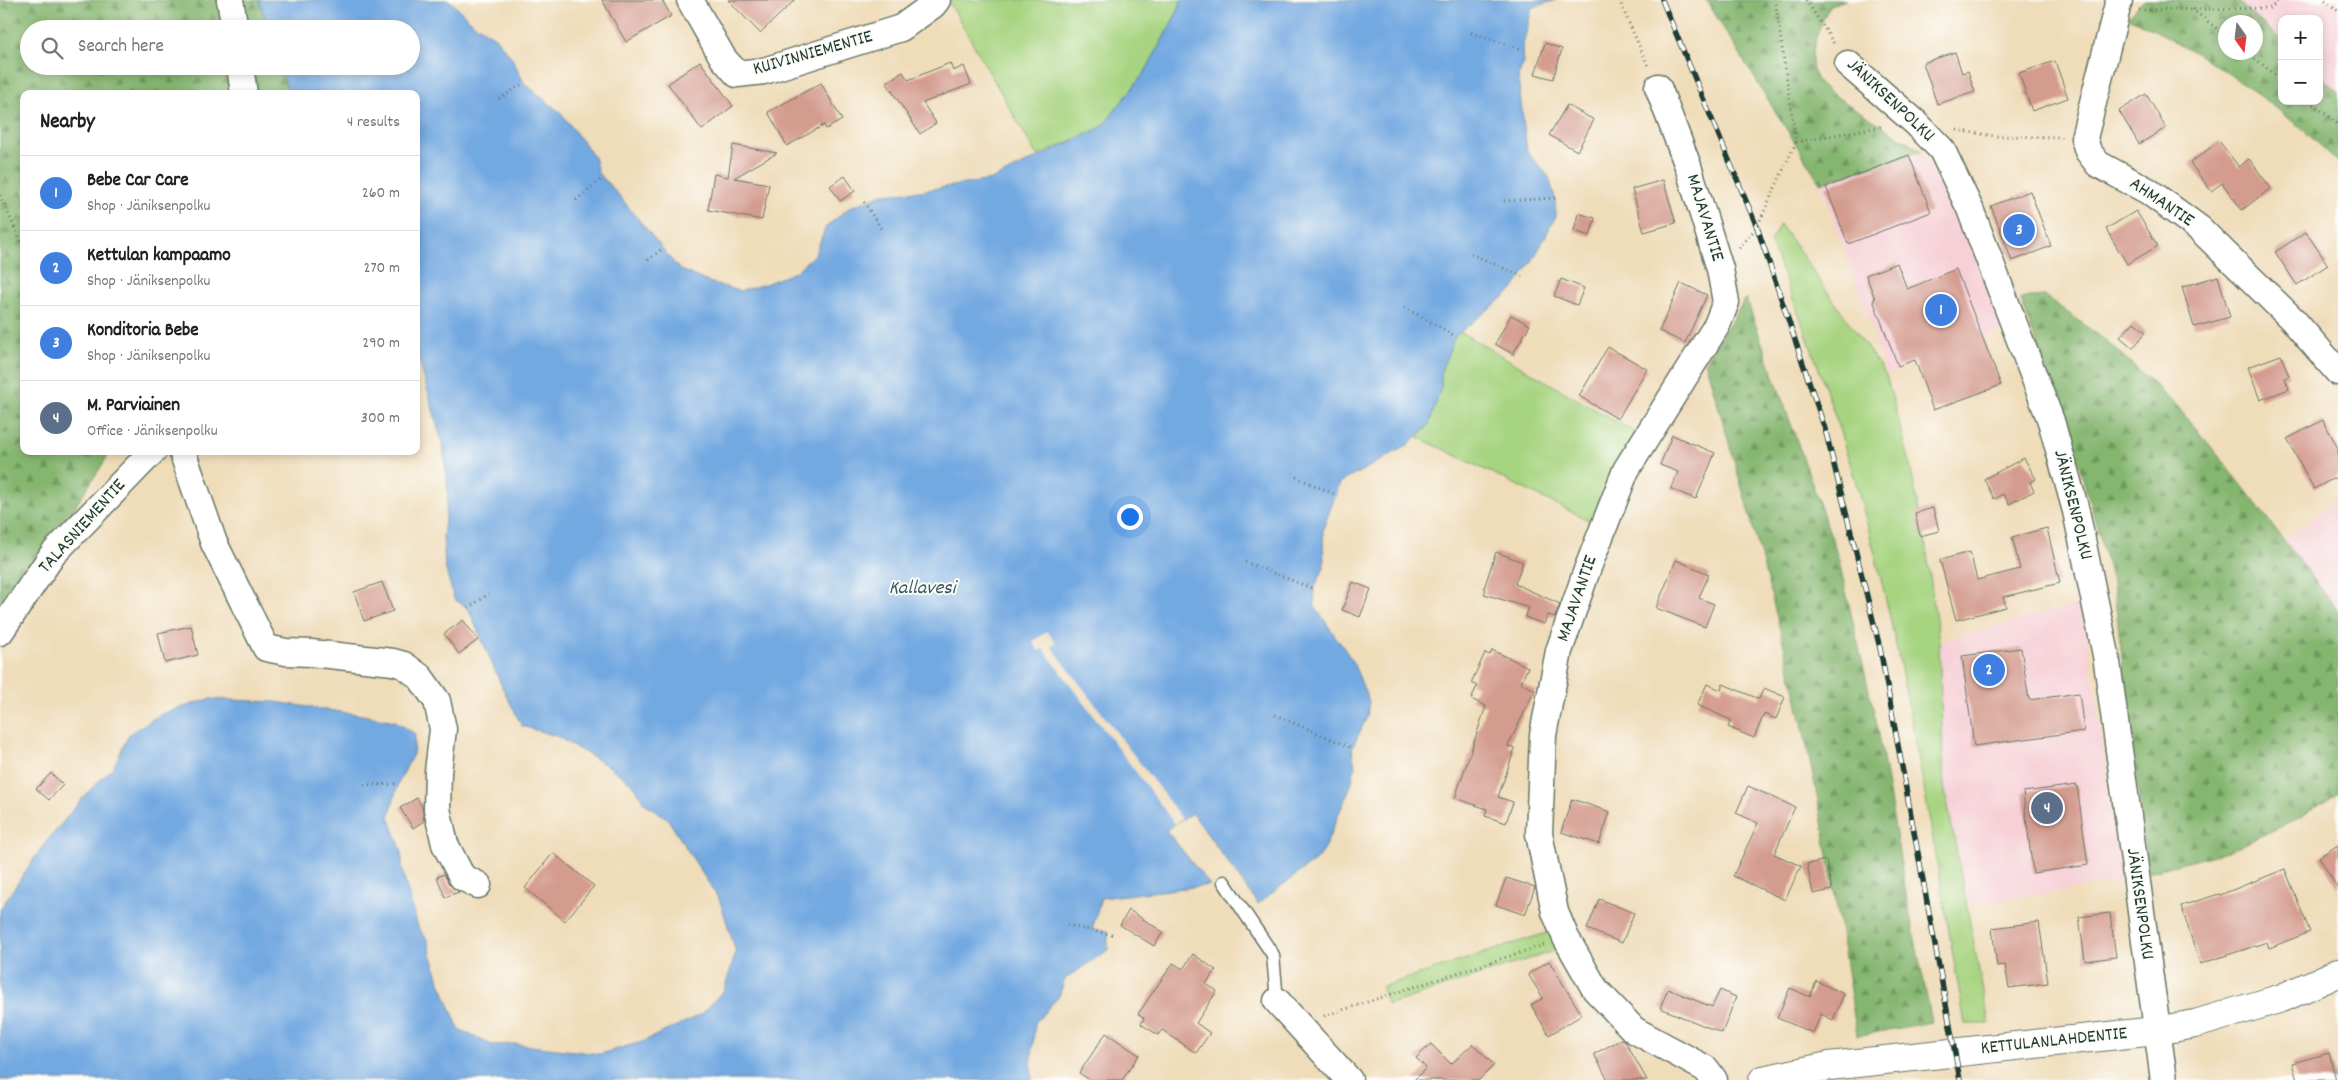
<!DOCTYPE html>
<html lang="en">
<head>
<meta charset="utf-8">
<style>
  :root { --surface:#fff; --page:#f2f2f2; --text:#222; --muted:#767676; --line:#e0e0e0; --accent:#7c3aed }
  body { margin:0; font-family:Dekko,sans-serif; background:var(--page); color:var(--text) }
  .controls { position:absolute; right:15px; top:15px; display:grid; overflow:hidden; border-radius:10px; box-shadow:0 2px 8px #0003 }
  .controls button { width:45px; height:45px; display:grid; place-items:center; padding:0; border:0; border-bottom:1px solid var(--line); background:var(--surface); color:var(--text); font:25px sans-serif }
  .compass { position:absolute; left:2218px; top:15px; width:45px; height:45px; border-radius:50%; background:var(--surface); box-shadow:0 2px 8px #0003; rotate:166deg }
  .you { position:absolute; left:1129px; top:516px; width:18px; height:18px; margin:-12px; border:4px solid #fff; border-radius:50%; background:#1a73e8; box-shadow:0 0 0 8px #1a73e833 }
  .badge { display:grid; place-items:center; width:32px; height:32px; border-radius:50%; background:var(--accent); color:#fff; font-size:16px; font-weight:700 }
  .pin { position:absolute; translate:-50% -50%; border:2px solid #fff; box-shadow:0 1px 5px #0006 }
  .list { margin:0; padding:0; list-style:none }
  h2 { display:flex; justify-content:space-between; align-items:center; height:65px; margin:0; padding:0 20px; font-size:21px }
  h2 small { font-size:16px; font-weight:400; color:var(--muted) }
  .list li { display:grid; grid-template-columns:32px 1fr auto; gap:15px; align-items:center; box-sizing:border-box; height:75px; padding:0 20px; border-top:1px solid var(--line) }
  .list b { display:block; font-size:19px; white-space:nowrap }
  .list p { margin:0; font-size:16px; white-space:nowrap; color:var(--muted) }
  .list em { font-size:16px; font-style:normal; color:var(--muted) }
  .icon { flex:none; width:28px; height:28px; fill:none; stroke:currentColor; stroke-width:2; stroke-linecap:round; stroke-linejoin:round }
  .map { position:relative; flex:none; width:2338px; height:1080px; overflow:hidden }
  .search { position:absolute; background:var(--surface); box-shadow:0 2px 8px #0003; left:20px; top:20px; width:400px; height:55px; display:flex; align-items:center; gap:12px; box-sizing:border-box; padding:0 18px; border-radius:28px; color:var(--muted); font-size:19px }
  .panel { position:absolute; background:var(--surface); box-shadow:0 2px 8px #0003; left:20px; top:90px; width:400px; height:365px; border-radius:10px }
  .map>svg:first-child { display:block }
  .built { fill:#f6cfd7 }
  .green { fill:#a7d481; stroke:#63885a }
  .forest { fill:url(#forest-firs); stroke:#527a52; fill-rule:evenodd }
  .water { fill:#73a9e1; stroke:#49738a }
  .pier { fill:#efdcb9 }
  .building { fill:#d49b8f }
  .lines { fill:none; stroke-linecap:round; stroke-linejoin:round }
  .service-casing { stroke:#687563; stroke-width:15 }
  .minor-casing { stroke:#687563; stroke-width:29 }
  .tertiary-casing { stroke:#687563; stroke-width:30 }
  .path { stroke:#687563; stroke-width:3; stroke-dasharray:1 4; stroke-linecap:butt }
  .service { stroke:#fff; stroke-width:12 }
  .minor { stroke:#fff; stroke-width:26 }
  .tertiary { stroke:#fff; stroke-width:28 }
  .rail-casing { stroke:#1f3d34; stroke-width:5.5 }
  .rail { stroke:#fdfcf7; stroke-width:4; stroke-dasharray:11; stroke-linecap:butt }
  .labels { text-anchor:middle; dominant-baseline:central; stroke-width:4; stroke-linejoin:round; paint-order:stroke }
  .street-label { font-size:19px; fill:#1f3d34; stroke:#fdfcf7 }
  .water-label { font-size:20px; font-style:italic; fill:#385d68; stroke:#fdfcf7 }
</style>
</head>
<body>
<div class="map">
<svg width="2338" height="1080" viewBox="0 0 2338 1080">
  <defs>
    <pattern id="forest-firs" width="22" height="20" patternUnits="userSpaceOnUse" patternTransform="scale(1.25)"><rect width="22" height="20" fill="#85b66f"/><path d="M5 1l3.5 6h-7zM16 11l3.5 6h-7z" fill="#6c955c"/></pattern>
  </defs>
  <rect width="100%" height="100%" fill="#fdfcf7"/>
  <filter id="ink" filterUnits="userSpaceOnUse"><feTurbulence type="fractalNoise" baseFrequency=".02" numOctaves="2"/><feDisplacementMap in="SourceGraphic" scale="10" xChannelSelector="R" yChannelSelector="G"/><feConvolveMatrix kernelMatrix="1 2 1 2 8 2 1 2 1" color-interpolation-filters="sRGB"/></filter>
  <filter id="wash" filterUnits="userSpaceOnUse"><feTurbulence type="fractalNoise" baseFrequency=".0096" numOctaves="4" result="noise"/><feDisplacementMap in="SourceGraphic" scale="20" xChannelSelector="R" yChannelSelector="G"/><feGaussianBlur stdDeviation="1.12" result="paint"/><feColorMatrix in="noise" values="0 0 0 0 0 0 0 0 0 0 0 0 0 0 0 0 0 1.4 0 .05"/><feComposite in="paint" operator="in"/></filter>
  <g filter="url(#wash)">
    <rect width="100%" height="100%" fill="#efdcb9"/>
    <!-- built -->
    <g class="built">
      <path d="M 2236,0 L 2338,0 L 2338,92 L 2319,75 L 2319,19 L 2282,19 L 2282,41 Z"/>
      <path d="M 1922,151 L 1941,181 L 1968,238 L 2004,329 L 1886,375 L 1871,324 L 1820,183 Z"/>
      <path d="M 2338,498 L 2338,611 L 2284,540 Z"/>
      <path d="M 2082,603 L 2122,881 L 1968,905 L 1944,785 L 1939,642 Z"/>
    </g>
    <!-- green -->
    <g class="green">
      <path d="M 948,0 L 1181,0 L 1179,9 L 1145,72 L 1102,127 L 1037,156 Z"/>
      <path d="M 1780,224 L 1886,375 L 1908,455 L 1926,547 L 1939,642 L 1944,785 L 1989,1024 L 1965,1024 C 1933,845 1907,663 1857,487 C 1833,404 1803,322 1770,242 Z"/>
      <path d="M 1460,332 L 1636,433 L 1592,522 L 1418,437 L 1429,425 L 1441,387 L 1441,371 L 1455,336 Z"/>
      <path d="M 1552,931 L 1560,949 L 1388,1005 L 1381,987 Z"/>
    </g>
    <!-- forest -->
    <g class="forest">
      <path d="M 0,0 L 259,0 L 268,29 L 29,29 L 29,66 L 280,66 L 289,94 L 24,94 L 24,451 L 111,451 L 0,624 Z"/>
      <path d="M 1706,0 L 1846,0 L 1830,5 C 1820,26 1803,58 1818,82 C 1820,86 1826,89 1829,92 L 1922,151 L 1820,183 Z"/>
      <path d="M 2144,0 L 2236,0 L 2282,41 L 2282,101 L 2319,101 L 2319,75 L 2338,92 L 2338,162 C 2276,102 2206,54 2128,17 ZM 2226,22 L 2256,22 L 2256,52 L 2226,52 Z"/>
      <path d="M 2045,296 L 2109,343 L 2176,405 L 2228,467 L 2338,611 L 2338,793 L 2299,818 L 2227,852 L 2148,872 L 2113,583 L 2074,447 L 2020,298 Z"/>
      <path d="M 1746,298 L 1837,553 L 1879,734 L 1907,900 L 1932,1022 L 1857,1036 C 1842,938 1827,839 1806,742 C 1779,613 1742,487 1705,361 Z"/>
    </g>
    <!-- water -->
    <path class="water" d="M 259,0 L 449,0 L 474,24 L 495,37 L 512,58 L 524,83 L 561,113 L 594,157 L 598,173 L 617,193 L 679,269 L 705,281 L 740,291 L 765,284 L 795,272 L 815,254 L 826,227 L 850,207 L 883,194 L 920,191 L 991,180 L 1102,127 L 1145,72 L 1179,9 L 1181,0 L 1556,0 L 1532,8 L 1522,49 L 1523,63 L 1518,77 L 1527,152 L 1549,177 L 1555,198 L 1556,216 L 1534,258 L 1513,290 L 1455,336 L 1441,371 L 1441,387 L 1429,425 L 1408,445 L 1340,483 L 1323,529 L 1324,568 L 1314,589 L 1315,607 L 1352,660 L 1369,701 L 1367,717 L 1352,748 L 1355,767 L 1351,785 L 1324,849 L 1317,859 L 1258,904 L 1192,813 L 1166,830 L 1210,885 L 1101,898 L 1092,930 L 1108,931 L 1108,950 L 1065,979 L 1059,996 L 1035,1023 L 1031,1065 L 1032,1080 L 0,1080 L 0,909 L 40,850 L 85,795 L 114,766 L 129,734 L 161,714 L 209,699 L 275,702 L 362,715 L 395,721 L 415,734 L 413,754 L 398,784 L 389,817 L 401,849 L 403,874 L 418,927 L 427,939 L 438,977 L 459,1029 L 492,1045 L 514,1044 L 600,1054 L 642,1042 L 702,1014 L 724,990 L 736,952 L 720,901 L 667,818 L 644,803 L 635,786 L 610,767 L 556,736 L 522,726 L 504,691 L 468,608 L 454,599 L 445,567 L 443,537 L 448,492 L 443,446 L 416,349 L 416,94 L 289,94 L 280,66 L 411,66 L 411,29 L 268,29 Z"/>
    <!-- pier -->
    <path class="pier" d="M 1047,631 L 1056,642 L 1051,646 L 1182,819 L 1175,824 L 1043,648 L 1039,651 L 1033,642 Z"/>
    <g id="blocks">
      <!-- building -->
      <g class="building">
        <path d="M 602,0 L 662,0 L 671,16 L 626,42 Z"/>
        <path d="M 728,0 L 795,0 L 760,33 Z"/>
        <path d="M 1545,43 L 1562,49 L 1553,79 L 1535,74 Z"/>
        <path d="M 1955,52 L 1962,73 L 1968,71 L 1975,92 L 1937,104 L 1923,63 Z"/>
        <path d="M 700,61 L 733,106 L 702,130 L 668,84 Z"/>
        <path d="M 2055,61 L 2068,98 L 2032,111 L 2019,73 Z"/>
        <path d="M 950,63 L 953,71 L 964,66 L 971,84 L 923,103 L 936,123 L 920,134 L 886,82 L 903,72 L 908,80 Z"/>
        <path d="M 821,83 L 842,120 L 826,129 L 824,125 L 787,146 L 768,112 Z"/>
        <path d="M 2146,94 L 2166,128 L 2139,144 L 2119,111 Z"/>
        <path d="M 1567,105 L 1594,120 L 1577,151 L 1549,135 Z"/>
        <path d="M 2219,141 L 2239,167 L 2249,159 L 2271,188 L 2242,210 L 2222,183 L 2211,191 L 2190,163 Z"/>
        <path d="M 733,145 L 777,153 L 734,178 L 769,184 L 762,220 L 708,210 L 714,174 L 728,177 Z"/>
        <path d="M 1909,155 L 1931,212 L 1848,244 L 1826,187 Z"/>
        <path d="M 845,176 L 855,191 L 840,201 L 830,186 Z"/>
        <path d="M 1663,180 L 1676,223 L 1644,232 L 1632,189 Z"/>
        <path d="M 2030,191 L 2051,246 L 2012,261 L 1991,206 Z"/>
        <path d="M 2136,211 L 2158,246 L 2127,264 L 2106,229 Z"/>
        <path d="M 1578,213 L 1595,218 L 1590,236 L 1574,231 Z"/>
        <path d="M 2306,232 L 2328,265 L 2297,285 L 2275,252 Z"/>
        <path d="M 1897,263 L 1907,289 L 1956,269 L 2001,385 L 1933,410 L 1915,360 L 1898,366 L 1873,300 L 1875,299 L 1866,275 Z"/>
        <path d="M 2218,276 L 2230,317 L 2194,327 L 2182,287 Z"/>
        <path d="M 1561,279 L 1584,288 L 1577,305 L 1554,296 Z"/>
        <path d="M 1681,283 L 1707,295 L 1685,343 L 1659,331 Z"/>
        <path d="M 1511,315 L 1530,325 L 1513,354 L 1495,344 Z"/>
        <path d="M 2134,322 L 2146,332 L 2133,348 L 2120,337 Z"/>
        <path d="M 1608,347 L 1647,369 L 1618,419 L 1579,396 Z"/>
        <path d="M 2281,355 L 2289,376 L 2285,378 L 2289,389 L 2260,400 L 2248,367 Z"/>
        <path d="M 2323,420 L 2338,448 L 2338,476 L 2314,489 L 2287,439 Z"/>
        <path d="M 1672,435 L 1715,453 L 1696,499 L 1671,489 L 1678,472 L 1660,465 Z"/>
        <path d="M 2024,458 L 2036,479 L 2030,483 L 2034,491 L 2009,504 L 2003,494 L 1994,499 L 1984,479 Z"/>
        <path d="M 1933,508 L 1939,531 L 1920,536 L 1915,513 Z"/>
        <path d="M 2047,528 L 2060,583 L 2003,597 L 2006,607 L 1956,620 L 1940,560 L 1970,552 L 1977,580 L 2020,569 L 2012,537 Z"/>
        <path d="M 1496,552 L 1523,562 L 1515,584 L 1560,604 L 1555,617 L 1548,615 L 1544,624 L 1525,617 L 1529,608 L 1484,594 L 1486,589 L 1484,588 Z"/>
        <path d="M 1676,560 L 1709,574 L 1699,598 L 1714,604 L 1705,627 L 1656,608 Z"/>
        <path d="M 382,582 L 393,611 L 364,621 L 354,592 Z"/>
        <path d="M 1353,582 L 1371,589 L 1360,617 L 1342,610 Z"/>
        <path d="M 463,620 L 478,640 L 459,654 L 444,634 Z"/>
        <path d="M 191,626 L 198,655 L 165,663 L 158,633 Z"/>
        <path d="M 2021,648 L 2029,700 L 2079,693 L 2084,731 L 1974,746 L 1962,656 Z"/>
        <path d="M 1492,650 L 1528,667 L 1521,683 L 1535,690 L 1508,746 L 1515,748 L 1498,797 L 1513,802 L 1506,823 L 1485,816 L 1487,809 L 1455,798 L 1486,706 L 1471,699 L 1477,686 L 1471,683 L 1485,653 L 1490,655 Z"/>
        <path d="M 1707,684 L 1721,690 L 1723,684 L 1759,699 L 1764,688 L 1785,697 L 1776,719 L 1764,714 L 1754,738 L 1728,727 L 1731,720 L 1697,705 Z"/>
        <path d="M 51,773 L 63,785 L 49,800 L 36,789 Z"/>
        <path d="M 2077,785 L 2088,865 L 2033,873 L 2023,792 Z"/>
        <path d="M 1748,786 L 1795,807 L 1774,854 L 1801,866 L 1785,900 L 1733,876 L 1758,823 L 1736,813 Z"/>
        <path d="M 417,798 L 422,806 L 424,821 L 413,828 L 400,808 Z"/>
        <path d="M 1572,799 L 1610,812 L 1599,844 L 1561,832 Z"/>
        <path d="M 2338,845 L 2338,889 L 2319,857 Z"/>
        <path d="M 553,853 L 594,886 L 565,921 L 525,888 Z"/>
        <path d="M 1826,860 L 1832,890 L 1813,894 L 1807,864 Z"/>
        <path d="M 2285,869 L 2310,932 L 2269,948 L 2267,942 L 2200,964 L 2181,906 L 2219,894 L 2220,895 Z"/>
        <path d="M 444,874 L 449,884 L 459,892 L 445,897 L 437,877 Z"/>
        <path d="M 1506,878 L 1535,887 L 1525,915 L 1496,905 Z"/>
        <path d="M 1599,899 L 1634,913 L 1622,943 L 1587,929 Z"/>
        <path d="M 1129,910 L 1163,932 L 1154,946 L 1120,925 Z"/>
        <path d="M 2110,913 L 2116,957 L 2085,961 L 2079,917 Z"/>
        <path d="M 2039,922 L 2048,983 L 2009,988 L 2005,965 L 1997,966 L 1992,928 Z"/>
        <path d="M 1193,954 L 1216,970 L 1206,984 L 1217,991 L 1196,1023 L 1210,1033 L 1196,1053 L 1162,1030 L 1158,1035 L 1141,1024 L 1144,1018 L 1138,1014 L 1173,963 L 1183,969 Z"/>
        <path d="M 1549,961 L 1582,1015 L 1549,1035 L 1531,1005 L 1543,998 L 1528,974 Z"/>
        <path d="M 1816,981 L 1844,994 L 1833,1020 L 1821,1014 L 1813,1033 L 1777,1018 L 1790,988 L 1810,997 Z"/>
        <path d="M 1668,989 L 1712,1007 L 1720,990 L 1736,997 L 1722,1033 L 1660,1008 Z"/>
        <path d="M 1106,1033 L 1139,1055 L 1122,1080 L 1090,1080 L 1079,1073 Z"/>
        <path d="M 1622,1039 L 1626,1043 L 1647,1080 L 1608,1080 L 1594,1054 Z"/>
        <path d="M 1431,1044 L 1451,1064 L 1473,1044 L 1494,1065 L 1479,1080 L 1414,1080 L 1426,1068 L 1416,1058 Z"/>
        <path d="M 2329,1053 L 2336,1080 L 2297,1080 L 2292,1063 Z"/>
      </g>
    </g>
  </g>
  <g filter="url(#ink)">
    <use href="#blocks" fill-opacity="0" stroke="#687563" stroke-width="1"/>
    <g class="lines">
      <!-- service casing -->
      <g class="service-casing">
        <path id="service" d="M 1224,882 L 1273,955 L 1277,1001"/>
      </g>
      <!-- minor casing -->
      <g class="minor-casing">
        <g id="minor">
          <path d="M 230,0 L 235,29"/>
          <path d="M 690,0 L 723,58 L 737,74 L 764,71 L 901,28 L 933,5 L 937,0"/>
          <path d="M 2119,0 L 2084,138 L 2088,151 L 2098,164 L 2148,191 L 2200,229 L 2293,320 L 2338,372"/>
          <path d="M 1848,64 L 1916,123 L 1942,150 L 1970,209 L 2051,421 L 2076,511 L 2106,655 L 2164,1080"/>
          <path d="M 240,66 L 244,94"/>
          <path d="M 1658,87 L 1688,166 L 1720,269 L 1726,302 L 1717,325 L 1626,470 L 1587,570 L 1559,651 L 1543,735 L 1539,834 L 1555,912 L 1566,938 L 1595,989 L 1634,1030 L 1706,1069 L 1714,1080"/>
          <path d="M 182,451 L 214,543 L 266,648 L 286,652 L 311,653 L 393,662 L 404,665 L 420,677 L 437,701 L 443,729 L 438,772 L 437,809 L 445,844 L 462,877 L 478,885"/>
          <path d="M 0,632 L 53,554 L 153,451"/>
          <path d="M 1277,1001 L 1349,1080"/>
        </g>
      </g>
      <!-- tertiary casing -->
      <g class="tertiary-casing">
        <path id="tertiary" d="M 1763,1080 L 1829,1066 L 2156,1031 L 2195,1024 L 2282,998 L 2338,973"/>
      </g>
      <!-- path -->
      <g class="path">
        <path d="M 1619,0 L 1648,66"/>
        <path d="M 1806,0 L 1835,45"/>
        <path d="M 2325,0 L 2338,11"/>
        <path d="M 2192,9 L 2226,36"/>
        <path d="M 2139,10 L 2271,8 L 2278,0"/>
        <path d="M 1471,33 L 1522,49"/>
        <path d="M 2247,52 L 2282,80"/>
        <path d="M 499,99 L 524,83"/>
        <path d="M 2309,101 L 2338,124"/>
        <path d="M 1957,130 L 1994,136 L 2062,137"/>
        <path d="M 1796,142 L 1884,126"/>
        <path d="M 0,195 L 24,249"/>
        <path d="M 576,200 L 603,178"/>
        <path d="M 1504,201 L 1555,198"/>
        <path d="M 864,202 L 882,230"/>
        <path d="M 1739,248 L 1757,227 L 1796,142 L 1775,0"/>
        <path d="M 1471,254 L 1522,276"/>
        <path d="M 648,260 L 662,249"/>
        <path d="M 1404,307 L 1455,336"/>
        <path d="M 1296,477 L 1334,494"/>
        <path d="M 1245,562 L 1314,589"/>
        <path d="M 468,608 L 489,594"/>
        <path d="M 1275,715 L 1352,748"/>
        <path d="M 364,785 L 398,784"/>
        <path d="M 1067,925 L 1113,935"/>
        <path d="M 1324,1016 L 1544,945"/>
      </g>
      <!-- service -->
      <use href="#service" class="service"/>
      <!-- minor -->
      <use href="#minor" class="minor"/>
      <!-- tertiary -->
      <use href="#tertiary" class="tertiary"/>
      <!-- rail casing -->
      <g class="rail-casing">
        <path id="rail" d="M 1662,0 L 1757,227 L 1825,429 L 1880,648 L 1960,1080"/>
      </g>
      <!-- rail -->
      <use href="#rail" class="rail"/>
    </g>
  </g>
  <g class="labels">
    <!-- street labels -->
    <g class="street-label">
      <text transform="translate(813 54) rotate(-16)">KUIVINNIEMENTIE</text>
      <text transform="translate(1890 101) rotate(43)">JÄNIKSENPOLKU</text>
      <text transform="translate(2161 203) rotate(34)">AHMANTIE</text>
      <text transform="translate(1704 218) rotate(73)">MAJAVANTIE</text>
      <text transform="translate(2072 505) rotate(76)">JÄNIKSENPOLKU</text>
      <text transform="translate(83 527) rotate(-48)">TALASNIEMENTIE</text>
      <text transform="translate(1578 599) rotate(-71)">MAJAVANTIE</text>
      <text transform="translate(2139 904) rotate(82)">JÄNIKSENPOLKU</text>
      <text transform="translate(2054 1042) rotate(-6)">KETTULANLAHDENTIE</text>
    </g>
    <!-- water labels -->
    <g class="water-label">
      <text x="922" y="589">Kallavesi</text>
    </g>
  </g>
</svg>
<div class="controls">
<button>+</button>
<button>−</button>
</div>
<svg class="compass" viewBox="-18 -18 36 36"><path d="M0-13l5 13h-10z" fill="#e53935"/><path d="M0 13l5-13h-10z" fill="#767676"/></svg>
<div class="you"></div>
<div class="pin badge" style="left:1941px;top:310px;background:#3f7fe0">1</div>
<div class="pin badge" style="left:1989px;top:670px;background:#3f7fe0">2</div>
<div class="pin badge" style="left:2019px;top:230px;background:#3f7fe0">3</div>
<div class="pin badge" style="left:2047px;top:808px;background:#5c6f8a">4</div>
<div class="search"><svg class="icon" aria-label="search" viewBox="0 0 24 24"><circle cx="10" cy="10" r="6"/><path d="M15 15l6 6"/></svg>Search here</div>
<section class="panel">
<h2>Nearby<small>4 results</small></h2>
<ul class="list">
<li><span class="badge" style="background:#3f7fe0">1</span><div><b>Bebe Car Care</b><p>Shop · Jäniksenpolku</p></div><em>260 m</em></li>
<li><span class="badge" style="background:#3f7fe0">2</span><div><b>Kettulan kampaamo</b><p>Shop · Jäniksenpolku</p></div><em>270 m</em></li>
<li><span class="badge" style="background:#3f7fe0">3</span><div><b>Konditoria Bebe</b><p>Shop · Jäniksenpolku</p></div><em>290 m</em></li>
<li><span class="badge" style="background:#5c6f8a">4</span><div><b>M. Parviainen</b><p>Office · Jäniksenpolku</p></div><em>300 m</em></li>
</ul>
</section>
</div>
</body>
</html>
